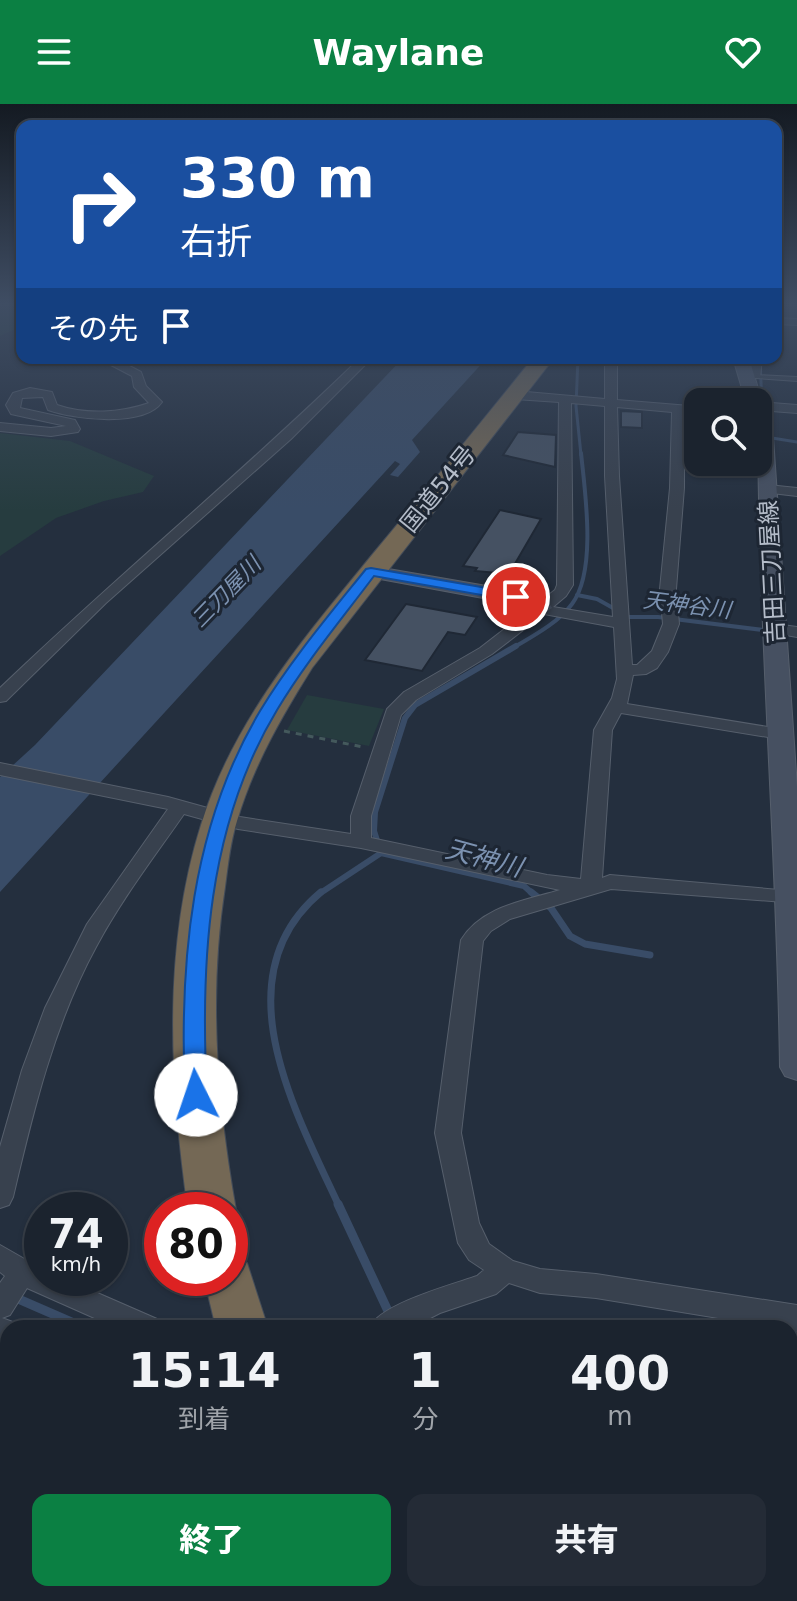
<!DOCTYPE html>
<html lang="ja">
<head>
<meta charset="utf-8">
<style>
  body { margin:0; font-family:"DejaVu Sans","Noto Sans JP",sans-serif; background:#242b36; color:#f1f3f6; height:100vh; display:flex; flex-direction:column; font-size:30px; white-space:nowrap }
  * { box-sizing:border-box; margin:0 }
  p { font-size:26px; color:#a0a4aa }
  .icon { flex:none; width:44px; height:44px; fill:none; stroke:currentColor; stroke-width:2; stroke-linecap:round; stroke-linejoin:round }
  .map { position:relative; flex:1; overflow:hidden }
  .sheet { position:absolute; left:0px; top:1216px; width:798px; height:282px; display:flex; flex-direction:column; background:#1b232e; border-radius:24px 24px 0 0; box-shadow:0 2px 6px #0004,0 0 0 2px #39404a }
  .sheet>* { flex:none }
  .guide { position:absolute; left:16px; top:16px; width:766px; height:244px; border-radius:16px; box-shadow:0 2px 6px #0004,0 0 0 2px #39404a; background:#1a4fa0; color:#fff; overflow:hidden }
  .fabs { position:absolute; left:684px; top:284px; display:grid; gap:16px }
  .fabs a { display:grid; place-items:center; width:88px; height:88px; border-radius:16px; background:#1b232e; box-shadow:0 2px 6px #0004,0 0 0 2px #39404a; font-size:40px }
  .speed { position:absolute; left:24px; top:1088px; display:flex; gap:16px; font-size:40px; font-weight:700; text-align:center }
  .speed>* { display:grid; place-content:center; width:104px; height:104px; border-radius:50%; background:#1b232e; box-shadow:0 2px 6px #0004,0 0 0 2px #39404a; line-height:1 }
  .speed small { font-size:20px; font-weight:400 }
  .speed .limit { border:12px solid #d22; background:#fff; color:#111 }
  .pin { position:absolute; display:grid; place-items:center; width:68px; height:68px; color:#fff; margin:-34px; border:4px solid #fff; border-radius:50%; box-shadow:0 2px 8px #0007 }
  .me { position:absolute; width:88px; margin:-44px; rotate:356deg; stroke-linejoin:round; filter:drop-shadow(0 0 6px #0008) }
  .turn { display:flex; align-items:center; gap:28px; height:168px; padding:0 32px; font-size:36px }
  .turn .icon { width:104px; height:104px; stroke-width:2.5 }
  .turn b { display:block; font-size:56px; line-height:68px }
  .then { display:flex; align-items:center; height:76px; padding:0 32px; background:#0003; gap:16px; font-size:30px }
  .eta { display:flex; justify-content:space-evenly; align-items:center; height:136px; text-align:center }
  .eta b { font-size:48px; font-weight:800; line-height:56px }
  .cta { display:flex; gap:16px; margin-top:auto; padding:16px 32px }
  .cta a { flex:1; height:92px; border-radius:16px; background:#0b8043; color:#fff; font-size:32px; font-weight:800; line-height:92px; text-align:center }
  .cta a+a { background:#242b36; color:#f1f3f6 }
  header { display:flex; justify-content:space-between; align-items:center; height:104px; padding:0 32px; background:#0b8043; color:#fff; font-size:36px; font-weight:800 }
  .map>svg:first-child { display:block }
  .green { fill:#263c3f }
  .water { fill:#394c67 }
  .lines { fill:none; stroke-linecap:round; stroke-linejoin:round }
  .stream-far4 { stroke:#394c67; stroke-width:3 }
  .stream-far3 { stroke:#394c67; stroke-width:4 }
  .stream-far2 { stroke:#394c67; stroke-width:6 }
  .stream-far1 { stroke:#394c67; stroke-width:7 }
  .stream { stroke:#394c67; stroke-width:9 }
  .building { fill:#455162; stroke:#1f2835; stroke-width:2 }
  .lane-casing { stroke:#565f6c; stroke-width:2 }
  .street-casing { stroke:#565f6c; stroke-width:2 }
  .secondary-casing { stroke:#565f6c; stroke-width:2 }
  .highway-casing { stroke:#434c59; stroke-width:2 }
  .path { stroke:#44595c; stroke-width:3; stroke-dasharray:6 6; stroke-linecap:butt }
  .lane { fill:#38414e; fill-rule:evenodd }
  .street { fill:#38414e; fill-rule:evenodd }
  .secondary { fill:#465061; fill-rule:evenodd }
  .highway { fill:#746855; fill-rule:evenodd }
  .route { fill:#1a73e8; stroke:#114b97; stroke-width:2 }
  .labels { text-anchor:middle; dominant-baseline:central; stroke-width:6; stroke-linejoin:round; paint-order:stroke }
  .far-water-label { font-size:22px; font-style:italic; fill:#7c92b1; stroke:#1d2633 }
  .street-label { font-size:24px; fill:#b4bcc9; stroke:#1d2633 }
  .water-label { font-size:26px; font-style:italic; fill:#7c92b1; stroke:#1d2633 }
</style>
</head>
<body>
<header><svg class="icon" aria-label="menu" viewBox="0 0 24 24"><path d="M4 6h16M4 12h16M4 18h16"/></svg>Waylane<svg class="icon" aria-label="heart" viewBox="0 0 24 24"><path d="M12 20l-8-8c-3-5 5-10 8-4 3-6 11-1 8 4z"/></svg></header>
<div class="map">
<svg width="797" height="1497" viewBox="0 0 797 1497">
  <rect width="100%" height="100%" fill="#242f3e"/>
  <g class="green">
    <polygon points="0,198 22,198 22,222 0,232"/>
    <polygon points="0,329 70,337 154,372 143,388 104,397 56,414 0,452"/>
    <polygon points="307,591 384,605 369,642 287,626"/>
  </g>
  <polygon class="water" points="403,254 487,254 412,336 420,348 398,373 390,371 400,360 395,357 0,788 0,673 35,641"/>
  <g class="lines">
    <g class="stream-far4">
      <polyline points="578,254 576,302 581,351"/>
      <polyline points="760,254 762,302"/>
      <polyline points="769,328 772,334 797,338"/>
    </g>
    <g class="stream-far3">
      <polyline points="577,491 597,495 629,513 658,513 771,527"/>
      <path d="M 513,544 C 533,532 558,519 572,500 C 597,467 585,388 581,349"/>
    </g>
    <g class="stream-far2">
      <polyline points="381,749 374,727 375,708 405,614 415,601 516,542"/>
      <polyline points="381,749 524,782 533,790"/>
      <polyline points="319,790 381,749"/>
    </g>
    <g class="stream-far1">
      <path d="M 321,788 C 220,872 295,1007 339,1102"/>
      <polyline points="531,788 551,804 570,832 585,840 650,851"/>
    </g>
    <g class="stream">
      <polyline points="338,1100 388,1207"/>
      <polyline points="0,1187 85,1224"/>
      <polyline points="674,1490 693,1497"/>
    </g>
  </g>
  <g class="building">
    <polygon points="621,307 642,308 642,324 621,323"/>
    <polygon points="518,328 556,331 555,363 503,351"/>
    <polygon points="500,406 541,415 509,470 475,467 477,464 463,462"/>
    <polygon points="406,500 477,513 465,531 448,528 422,567 365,556"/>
  </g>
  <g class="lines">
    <defs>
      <polygon id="lane" points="754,271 797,273 797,277 756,274 754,273"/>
      <g id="street">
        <polygon points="776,214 797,215 797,221 776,220"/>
        <path d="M 114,254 L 126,254 L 122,258 L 141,268 L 146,282 L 162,298 C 144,324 74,315 48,306 L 43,293 L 22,294 L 20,304 L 75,316 L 80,325 L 78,328 L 51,332 L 0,327 L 0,319 L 51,324 L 66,322 L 11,310 L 6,301 L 13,289 L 30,284 L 52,288 L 57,301 C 86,311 120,309 149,299 L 134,283 L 132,272 L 111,261 Z"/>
        <path d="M 360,254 L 372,254 L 291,335 L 106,499 L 6,597 L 0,598 L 0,584 C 118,471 243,368 360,254 Z"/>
        <path d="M 605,254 L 617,254 L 617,296 L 690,302 L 698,309 L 698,317 L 684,312 L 684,384 L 676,485 L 679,520 L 668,548 L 657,564 L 646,570 L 633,571 L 627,600 L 780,625 L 789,630 L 780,635 L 621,609 L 612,626 L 602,774 L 610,771 L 791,787 L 797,789 L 797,799 L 611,785 L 510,815 L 491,827 L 483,837 L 461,1029 L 479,1119 L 489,1140 L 513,1157 L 540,1165 L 596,1170 L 797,1201 L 797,1227 L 596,1194 L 540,1189 L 509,1179 L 496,1190 L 440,1209 L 411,1224 L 369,1224 C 380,1200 451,1181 477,1172 L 484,1166 L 469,1156 L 458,1139 L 435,1029 L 461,836 C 482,802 524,797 560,786 L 361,744 L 238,725 L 184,710 C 154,753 121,796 96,843 C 54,920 33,1008 13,1093 L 9,1101 L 0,1104 L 0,1043 L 22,966 L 45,904 L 87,820 L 168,705 L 0,671 L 0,659 L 168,693 L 240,713 L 351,730 L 351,712 L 387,605 L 404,588 L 480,544 L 555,486 L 557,481 L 559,298 L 515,295 L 509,291 L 515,287 L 605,295 ZM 571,299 L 605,302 L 605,372 L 613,513 L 553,503 L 566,492 L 573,481 ZM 617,303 L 672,308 L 670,384 L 660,485 L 663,520 L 652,547 L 637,561 L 632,561 L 619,372 ZM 544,510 L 614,523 L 617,575 L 612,594 L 594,626 L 581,775 L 547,771 L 371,734 L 371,712 L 401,611 L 416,596 L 492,550 Z"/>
        <polygon points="750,254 762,254 760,274 746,274 740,271 750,268"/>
        <polygon points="758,298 797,301 797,309 758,306"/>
        <polygon points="768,381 797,384 797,392 763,388 761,385"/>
        <polygon points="775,520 797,523 797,533 769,528 767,525"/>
        <polygon points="0,1141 42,1165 42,1174 63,1174 157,1215 161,1224 117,1224 27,1184 10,1211 2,1214 18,1220 20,1224 8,1224 8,1242 0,1239 0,1179 5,1172 0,1168"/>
        <polygon points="0,1279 8,1282 8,1354 0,1351"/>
        <polygon points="0,1391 8,1394 8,1454 0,1451"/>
        <polygon points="8,1481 8,1490 66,1490 68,1497 6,1497 4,1490"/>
        <polygon points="607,1490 660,1490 663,1497 610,1497"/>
      </g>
      <g id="secondary">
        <polygon points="733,254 749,254 762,298 760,302 758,298 746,298"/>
        <path d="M 758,305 L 766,310 L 773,333 L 797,683 L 797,976 L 785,972 L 780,963 C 777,744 758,522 758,305 Z"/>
        <polygon points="371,462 516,487 549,499 552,504 541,511 510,499 364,472 361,468 364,464"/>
      </g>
      <g id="highway">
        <path d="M 533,254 L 554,254 L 312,564 C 282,612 253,662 237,717 C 230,739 228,761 225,783 C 208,892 217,998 236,1106 L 230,1118 L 230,1106 L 188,1106 C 170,980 162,845 201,721 C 233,617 304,534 372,451 C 426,386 480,320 533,254 Z"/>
        <polygon points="230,1153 247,1159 268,1224 216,1224 204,1174 230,1174"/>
        <polygon points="313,1490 373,1490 376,1497 316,1497"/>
      </g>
    </defs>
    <use href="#lane" class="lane-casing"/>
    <use href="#street" class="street-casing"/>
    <use href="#secondary" class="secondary-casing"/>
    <use href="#highway" class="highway-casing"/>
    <polyline class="path" points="284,627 363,643"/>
    <use href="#lane" class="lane"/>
    <use href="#street" class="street"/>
    <use href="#secondary" class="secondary"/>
    <use href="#highway" class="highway"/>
  </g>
  <linearGradient id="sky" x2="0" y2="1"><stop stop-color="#141a22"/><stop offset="0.49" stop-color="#3f4d63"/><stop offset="1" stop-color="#3f4d63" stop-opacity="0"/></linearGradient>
  <rect width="797" height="407" fill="url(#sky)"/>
  <path class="route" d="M 371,464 L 516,489 L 523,493 L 516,497 L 374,472 C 341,516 305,559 277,606 C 207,722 200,859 207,991 L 204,997 L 196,999 L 189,997 L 185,991 C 179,858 191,723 260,607 C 291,556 329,511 366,465 Z"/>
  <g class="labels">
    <g class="far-water-label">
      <text transform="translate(226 488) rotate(-46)">三刀屋川</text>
      <text transform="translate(687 501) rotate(7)">天神谷川</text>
    </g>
    <g class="street-label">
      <text transform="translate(438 385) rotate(-51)">国道54号</text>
      <text transform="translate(772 468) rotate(-93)">吉田三刀屋線</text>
    </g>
    <g class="water-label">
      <text transform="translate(484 754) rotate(15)">天神川</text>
    </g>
  </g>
</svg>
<div class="fabs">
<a><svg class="icon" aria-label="search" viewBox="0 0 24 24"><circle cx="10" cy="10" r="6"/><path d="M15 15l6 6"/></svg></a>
</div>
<div class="speed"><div>74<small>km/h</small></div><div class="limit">80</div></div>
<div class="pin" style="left:516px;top:493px;background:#d93025"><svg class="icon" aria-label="arrive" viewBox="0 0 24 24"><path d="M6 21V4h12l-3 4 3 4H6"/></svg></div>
<svg class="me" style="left:196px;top:991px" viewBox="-20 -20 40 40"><circle r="19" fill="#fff"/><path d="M0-13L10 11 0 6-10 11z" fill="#1a73e8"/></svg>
<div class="guide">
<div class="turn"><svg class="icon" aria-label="right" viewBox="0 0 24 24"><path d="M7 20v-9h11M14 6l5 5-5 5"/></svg><div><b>330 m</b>右折</div></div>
<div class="then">その先<svg class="icon" aria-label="arrive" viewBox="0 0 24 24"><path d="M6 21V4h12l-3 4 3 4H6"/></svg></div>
</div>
<section class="sheet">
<div class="eta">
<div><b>15:14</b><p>到着</p></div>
<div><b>1</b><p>分</p></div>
<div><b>400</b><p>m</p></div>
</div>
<div class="cta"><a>終了</a><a>共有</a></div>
</section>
</div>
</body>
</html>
